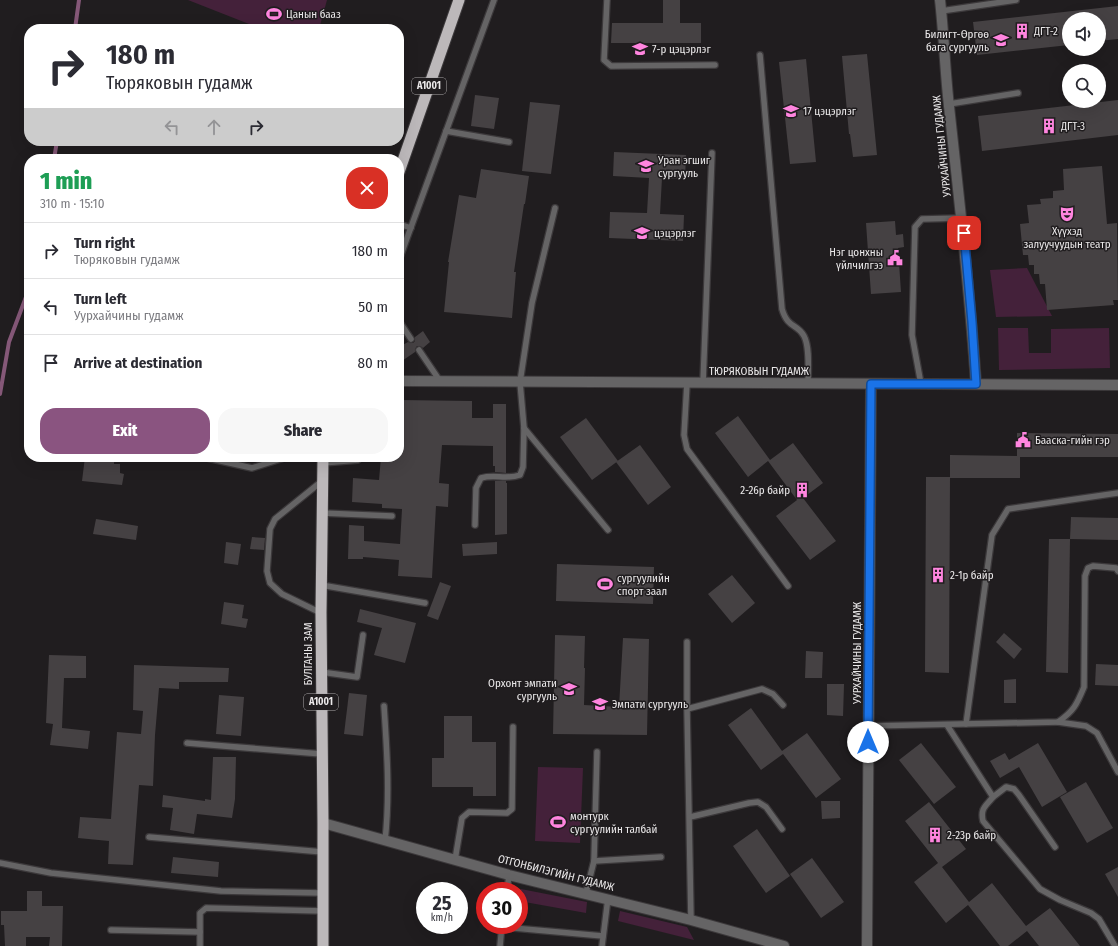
<!DOCTYPE html>
<html lang="en">
<head>
<meta charset="utf-8">
<style>
  body { margin:0; font-family:"Fira Sans Condensed",sans-serif; background:#f7f7f7; color:#2b2b33; height:100vh; display:flex; flex-direction:column; font-size:15px; white-space:nowrap }
  * { box-sizing:border-box; margin:0 }
  p { font-size:13px; color:#7c7c81 }
  .icon { flex:none; width:22px; height:22px; fill:none; stroke:currentColor; stroke-width:2; stroke-linecap:round; stroke-linejoin:round }
  .map { position:relative; flex:1; overflow:hidden }
  .drawer { position:absolute; left:24px; top:154px; width:380px; height:308px; display:flex; flex-direction:column; background:#fff; border-radius:16px; box-shadow:0 4px 16px #0002 }
  .drawer>* { flex:none }
  .top-card { position:absolute; left:24px; top:24px; width:380px; height:122px; border-radius:16px; box-shadow:0 4px 16px #0002; background:#fff; color:#2b2b33; overflow:hidden }
  .fabs { position:absolute; left:1062px; top:12px; display:grid; gap:8px }
  .fabs a { display:grid; place-items:center; width:44px; height:44px; border-radius:50%; background:#fff; box-shadow:0 4px 16px #0002; font-size:20px }
  .speed { position:absolute; left:416px; top:882px; display:flex; gap:8px; font-size:20px; font-weight:700; text-align:center }
  .speed>* { display:grid; place-content:center; width:52px; height:52px; border-radius:50%; background:#fff; box-shadow:0 4px 16px #0002; line-height:1 }
  .speed small { font-size:10px; font-weight:400 }
  .speed .limit { border:6px solid #d22; background:#fff; color:#111 }
  .pin { position:absolute; display:grid; place-items:center; width:34px; height:34px; color:#fff; margin:-17px; border-radius:8px; box-shadow:0 2px 6px #0006 }
  .me { position:absolute; width:44px; margin:-22px; rotate:0deg; stroke-linejoin:round; filter:drop-shadow(0 0 3px #0008) }
  .turn { display:flex; align-items:center; gap:14px; height:84px; padding:0 16px; font-size:18px }
  .turn .icon { width:52px; height:52px; stroke-width:2.5 }
  .turn b { display:block; font-size:28px; line-height:34px }
  .lanes { display:flex; align-items:center; height:38px; padding:0 16px; background:#0003; justify-content:center; gap:20px; direction:ltr }
  .lanes .off { opacity:.35 }
  .round { display:grid; place-items:center; flex:none; width:42px; height:42px; border-radius:16px; background:#f7f7f7 }
  .overview { display:flex; align-items:center; justify-content:space-between; height:68px; padding:0 16px }
  h1 { font-size:24px; font-weight:800; line-height:30px; color:#1e9e55 }
  .action { display:flex; gap:8px; margin-top:auto; padding:8px 16px }
  .action a { flex:1; height:46px; border-radius:16px; background:#8a5480; color:#fff; font-size:16px; font-weight:800; line-height:46px; text-align:center }
  .action a+a { background:#f7f7f7; color:#2b2b33 }
  ul { padding:0; list-style:none }
  li { display:flex; align-items:center; gap:12px; height:56px; padding:0 16px; border-top:1px solid #e1e1e2 }
  li div { flex:1 }
  li b { display:block; font-size:15px }
  li em { font-style:normal }
  .map>svg:first-child { display:block }
  .green { fill:#44213a }
  .lines { fill:none; stroke-linecap:round; stroke-linejoin:round }
  .stream { stroke:#855878; stroke-width:4 }
  .building { fill:#454143 }
  .service-casing { stroke:#3c393b; stroke-width:8 }
  .minor-casing { stroke:#3c393b; stroke-width:12 }
  .trunk-casing { stroke:#3c393b; stroke-width:13 }
  .service { stroke:#656465; stroke-width:5.5 }
  .minor { stroke:#656465; stroke-width:10 }
  .trunk { stroke:#bcb8ba; stroke-width:11 }
  .route-casing { stroke:#114b97; stroke-width:10 }
  .route { stroke:#1a73e8; stroke-width:7 }
  .labels { text-anchor:middle; dominant-baseline:central; stroke-width:3; stroke-linejoin:round; paint-order:stroke }
  .shield { fill:#201d1f; stroke:#adabac; stroke-width:1 }
  .shield-label { font-size:10px; font-weight:bold; fill:#eae8e9 }
  .poi-label { font-size:11px; fill:#eae8e9; stroke:#201d1f; text-anchor:start }
  .street-label { font-size:11px; fill:#eae8e9; stroke:#201d1f }
</style>
</head>
<body>
<div class="map">
<svg width="1118" height="946" viewBox="0 0 1118 946">
  <rect width="100%" height="100%" fill="#201d1f"/>
  <g class="green">
    <polygon points="188,0 327,0 319,29 262,29"/>
    <polygon points="1027,268 1052,316 996,317 990,270"/>
    <polygon points="1028,328 1029,353 1051,353 1051,329 1109,328 1110,368 999,370 998,328"/>
    <polygon points="538,767 583,768 580,843 535,841"/>
    <polygon points="521,889 587,902 586,913 519,901"/>
    <polygon points="620,911 687,927 694,940 618,921"/>
  </g>
  <g class="lines">
    <g class="stream">
      <polyline points="75,29 79,0"/>
      <polyline points="54,159 57,141"/>
      <polyline points="0,394 9,342 29,289"/>
    </g>
  </g>
  <g class="building">
    <polygon points="663,0 680,0 680,23 701,23 701,43 611,43 612,23 663,23"/>
    <polygon points="1118,6 1118,39 1099,41 1099,19 1069,19 1069,45 977,55 973,22"/>
    <polygon points="867,54 877,155 853,157 850,134 849,134 842,56"/>
    <polygon points="806,59 816,162 790,164 779,62"/>
    <polygon points="475,95 499,98 494,129 471,126"/>
    <polygon points="1118,100 1118,135 982,151 978,116"/>
    <polygon points="530,102 560,105 551,174 522,171"/>
    <polygon points="614,152 686,155 685,179 662,178 660,214 684,215 683,241 609,238 610,212 647,213 649,178 613,176"/>
    <polygon points="1102,166 1107,224 1117,223 1118,300 1113,300 1114,305 1047,310 1045,284 1040,284 1039,274 1034,274 1034,265 1029,265 1028,255 1023,255 1020,224 1029,223 1027,205 1041,204 1040,199 1053,198 1053,191 1064,190 1063,169"/>
    <polygon points="481,169 529,176 525,204 524,204 514,272 516,272 512,318 444,312 449,262 448,262 459,195 476,198"/>
    <polygon points="895,221 896,235 903,234 904,247 898,248 901,292 871,294 866,223"/>
    <polygon points="423,331 430,342 423,348 420,346 417,346 415,349 415,352 399,363 399,347 408,342 413,343 415,341 415,337"/>
    <polygon points="399,400 472,401 472,418 493,418 493,404 506,404 506,473 495,472 495,466 493,466 493,446 442,445 439,483 449,484 448,507 436,506 432,578 398,576 399,560 363,557 363,559 348,559 349,525 364,526 364,541 400,544 402,509 382,508 382,504 352,502 353,478 379,480 381,457 399,457"/>
    <polygon points="738,416 770,460 793,443 823,483 803,498 836,541 810,560 776,516 797,500 768,461 748,477 715,433"/>
    <polygon points="586,418 618,461 592,480 560,437"/>
    <polygon points="1017,433 1118,434 1118,457 1020,457 1020,478 950,478 949,673 925,672 926,477 950,477 950,455 1017,456"/>
    <polygon points="640,445 671,487 648,505 616,462"/>
    <polygon points="85,457 114,458 114,464 120,464 120,473 124,474 122,485 82,481"/>
    <polygon points="495,481 506,481 506,483 507,483 507,534 495,535"/>
    <polygon points="1071,517 1118,518 1118,540 1070,539"/>
    <polygon points="96,519 138,526 136,540 93,534"/>
    <polygon points="252,537 265,538 264,550 250,549"/>
    <polygon points="1049,539 1070,539 1068,673 1046,672"/>
    <polygon points="226,542 241,544 238,565 224,563"/>
    <polygon points="497,542 497,554 463,556 462,544"/>
    <polygon points="557,564 654,567 653,604 556,601"/>
    <polygon points="732,575 755,603 732,623 708,594"/>
    <polygon points="440,582 451,586 438,620 427,616"/>
    <polygon points="224,602 244,605 242,618 248,619 246,628 221,624"/>
    <polygon points="360,609 416,623 405,663 374,655 382,628 357,622"/>
    <polygon points="1004,633 1022,649 1014,659 996,642"/>
    <polygon points="555,635 585,636 584,668 585,668 584,705 619,707 623,638 649,639 647,735 553,734"/>
    <polygon points="806,651 823,652 822,678 805,678"/>
    <polygon points="49,655 86,656 86,678 64,678 62,728 90,731 88,749 50,745 53,724 46,723"/>
    <polygon points="1096,664 1118,665 1118,686 1095,685"/>
    <polygon points="134,665 229,668 228,682 179,682 179,689 159,688 155,735 153,786 139,785 133,865 108,864 109,841 78,838 80,817 111,819 117,732 141,734 143,711 133,710"/>
    <polygon points="1016,679 1016,703 1004,703 1004,680"/>
    <polygon points="827,684 844,684 843,716 827,715"/>
    <polygon points="349,693 367,695 363,736 344,734"/>
    <polygon points="219,695 244,697 241,736 216,734"/>
    <polygon points="751,708 782,751 807,733 841,779 816,798 783,754 761,770 728,725"/>
    <polygon points="444,716 472,716 472,742 496,742 496,796 473,796 473,787 432,787 432,758 444,758"/>
    <polygon points="921,743 956,787 934,804 899,760"/>
    <polygon points="1038,743 1067,792 1042,807 1019,767 1000,778 990,761 1005,753 1009,760"/>
    <polygon points="213,757 236,757 235,799 232,818 197,814 194,834 170,830 173,808 162,807 163,795 205,801 205,799 211,800"/>
    <polygon points="1086,782 1113,828 1087,843 1060,797"/>
    <polygon points="821,801 840,801 840,818 822,819"/>
    <polygon points="929,802 966,849 942,867 969,902 992,883 1026,926 1050,908 1080,946 1039,946 1027,931 1008,946 1000,946 968,905 946,923 914,882 938,863 905,821"/>
    <polygon points="757,829 790,876 766,893 733,846"/>
    <polygon points="173,857 219,862 218,877 171,873"/>
    <polygon points="812,858 844,902 821,918 790,874"/>
    <polygon points="1118,867 1118,897 1105,874"/>
    <polygon points="27,891 42,891 42,906 63,906 62,946 49,946 50,937 26,937 26,946 5,946 4,925 1,925 1,911 27,911"/>
  </g>
  <g class="lines">
    <defs>
      <g id="service">
        <polyline points="607,0 604,60 611,66 715,65"/>
        <polyline points="941,11 1016,0"/>
        <path d="M 760,55 L 782,309 C 788,329 797,323 804,336 C 810,347 808,370 808,383"/>
        <polyline points="949,104 1018,93"/>
        <polyline points="446,131 509,142"/>
        <polyline points="399,224 411,228"/>
        <polyline points="399,260 494,0"/>
        <polyline points="399,321 411,339"/>
        <polyline points="419,350 440,381"/>
        <polyline points="687,383 684,435 687,449 788,586"/>
        <polyline points="703,383 712,153"/>
        <polyline points="921,384 912,335 915,227 922,219 962,218"/>
        <polyline points="524,428 608,530"/>
        <polyline points="203,457 252,468 287,457"/>
        <polyline points="323,463 358,460 361,457"/>
        <polyline points="322,513 392,516"/>
        <path d="M 475,525 L 476,488 L 481,478 C 495,474 506,480 520,475 L 523,467 L 524,428 L 520,382 L 532,303 L 555,208"/>
        <polyline points="321,585 425,603"/>
        <polyline points="321,613 282,594 270,583 267,571 270,529 275,519 322,481"/>
        <polyline points="687,642 687,709 691,920"/>
        <polyline points="321,672 357,677 363,635"/>
        <path d="M 384,706 C 387,751 390,796 385,841"/>
        <polyline points="687,709 762,689 773,694 783,705"/>
        <polyline points="1058,722 1086,726 1097,733 1118,772"/>
        <polyline points="966,724 992,535 1008,509 1118,493"/>
        <polyline points="947,725 993,797 1006,787 1014,789 1019,795 1055,847"/>
        <path d="M 868,726 L 1058,722 C 1074,711 1077,704 1084,687 L 1085,576 L 1088,568 L 1093,566 L 1116,568 L 1118,571"/>
        <polyline points="187,743 322,754"/>
        <path d="M 993,797 C 986,806 980,808 983,821 L 1040,889 L 1060,900 L 1091,913 L 1099,919 L 1115,946"/>
        <polyline points="690,817 749,803 758,802 766,807 782,829"/>
        <polyline points="149,837 323,852"/>
        <polyline points="455,860 462,818 469,812 507,813 512,809 513,727"/>
        <polyline points="594,861 661,857"/>
        <polyline points="0,863 51,873 221,891 323,893"/>
        <polyline points="507,891 509,875"/>
        <polyline points="586,893 594,861 597,752"/>
        <polyline points="502,927 603,936"/>
        <polyline points="111,930 200,932"/>
        <polyline points="200,946 200,913 206,908 323,911"/>
        <polyline points="500,946 502,925"/>
        <polyline points="602,946 608,898"/>
      </g>
      <g id="minor">
        <path d="M 940,0 C 944,35 945,71 949,106 C 959,199 970,291 976,384"/>
        <polyline points="399,381 1118,385"/>
        <polyline points="323,823 509,875 691,920 784,946"/>
        <polyline points="867,946 871,384"/>
      </g>
      <g id="trunk">
        <polyline points="399,172 459,0"/>
        <polyline points="323,946 323,823 321,613 323,457"/>
      </g>
    </defs>
    <use href="#service" class="service-casing"/>
    <use href="#minor" class="minor-casing"/>
    <use href="#trunk" class="trunk-casing"/>
    <use href="#service" class="service"/>
    <use href="#minor" class="minor"/>
    <use href="#trunk" class="trunk"/>
  </g>
  <g class="lines">
    <defs>
      <polyline id="route" points="868,742 871,384 976,384 972,322 964,233"/>
    </defs>
    <use href="#route" class="route-casing"/>
    <use href="#route" class="route"/>
  </g>
  <defs>
    <symbol id="stadium-bare" viewBox="-9 -9 18 18"><path d="M0-5a6.5 5 0 1 0 0 10a6.5 5 0 1 0 0-10ZM-3.5-1.8h7v3.6h-7Z" fill="#ff85df" stroke="#201d1f" stroke-width="2.5" paint-order="stroke"/></symbol>
    <symbol id="building-bare" viewBox="-9 -9 18 18"><path d="M-4-6H4V6H1V3H-1V6H-4ZM-2.5-4.3h1.7v1.8h-1.7ZM.8-4.3h1.7v1.8H.8ZM-2.5-1h1.7V.8h-1.7ZM.8-1h1.7V.8H.8Z" fill="#ff85df" stroke="#201d1f" stroke-width="2.5" paint-order="stroke"/></symbol>
    <symbol id="school-bare" viewBox="-9 -9 18 18"><path d="M0-5L7-2L0 1L-7-2ZM-4 1L0 2.5L4 1V4Q0 6-4 4Z" fill="#ff85df" stroke="#201d1f" stroke-width="2.5" paint-order="stroke"/></symbol>
    <symbol id="theatre-bare" viewBox="-9 -9 18 18"><path d="M-5-5.5Q0-4 5-5.5V0Q5 5 0 6Q-5 5-5 0ZM-3.3-2.5H-1v1.5H-3.3ZM1-2.5H3.3v1.5H1ZM-2.8 1Q0 5.5 2.8 1Z" fill="#ff85df" stroke="#201d1f" stroke-width="2.5" paint-order="stroke"/></symbol>
    <symbol id="civic-bare" viewBox="-9 -9 18 18"><path d="M-.6-6.5H3V-4.5H.6V-3L4-1V1h2V6H-6V1h2V-1L-.6-3ZM-1.2 2.5V6h2.4V2.5Z" fill="#ff85df" stroke="#201d1f" stroke-width="2.5" paint-order="stroke"/></symbol>
  </defs>
  <g fill-rule="evenodd">
    <use href="#stadium-bare" x="263" y="3" width="22" height="22"/>
    <use href="#building-bare" x="1011" y="20" width="22" height="22"/>
    <use href="#school-bare" x="990" y="29" width="22" height="22"/>
    <use href="#school-bare" x="629" y="38" width="22" height="22"/>
    <use href="#school-bare" x="780" y="100" width="22" height="22"/>
    <use href="#building-bare" x="1038" y="115" width="22" height="22"/>
    <use href="#school-bare" x="635" y="155" width="22" height="22"/>
    <use href="#theatre-bare" x="1056" y="203" width="22" height="22"/>
    <use href="#school-bare" x="631" y="222" width="22" height="22"/>
    <use href="#civic-bare" x="884" y="247" width="22" height="22"/>
    <use href="#civic-bare" x="1012" y="429" width="22" height="22"/>
    <use href="#building-bare" x="791" y="479" width="22" height="22"/>
    <use href="#building-bare" x="927" y="564" width="22" height="22"/>
    <use href="#stadium-bare" x="594" y="573" width="22" height="22"/>
    <use href="#school-bare" x="558" y="678" width="22" height="22"/>
    <use href="#school-bare" x="589" y="693" width="22" height="22"/>
    <use href="#stadium-bare" x="547" y="811" width="22" height="22"/>
    <use href="#building-bare" x="924" y="824" width="22" height="22"/>
  </g>
  <g class="labels">
    <g class="shield">
      <rect x="412" y="78" width="34" height="16" rx="3"/>
      <rect x="304" y="694" width="34" height="16" rx="3"/>
    </g>
    <g class="shield-label">
      <text x="429" y="86">A1001</text>
      <text x="321" y="702">A1001</text>
    </g>
    <g class="poi-label">
      <text x="286" y="14">Цанын бааз</text>
      <text x="1034" y="31">ДГТ-2</text>
      <text x="989" y="34" text-anchor="end">Билигт-Өргөө<tspan x="989" dy="13">бага сургууль</tspan></text>
      <text x="652" y="49">7-р цэцэрлэг</text>
      <text x="803" y="111">17 цэцэрлэг</text>
      <text x="1061" y="126">ДГТ-3</text>
      <text x="658" y="160">Уран эгшиг<tspan x="658" dy="13">сургууль</tspan></text>
      <text x="1067" y="231" text-anchor="middle">Хүүхэд<tspan x="1067" dy="13">залуучуудын театр</tspan></text>
      <text x="654" y="233">цэцэрлэг</text>
      <text x="883" y="252" text-anchor="end">Нэг цонхны<tspan x="883" dy="13">үйлчилгээ</tspan></text>
      <text x="1035" y="440">Бааска-гийн гэр</text>
      <text x="790" y="490" text-anchor="end">2-26р байр</text>
      <text x="950" y="575">2-1р байр</text>
      <text x="617" y="578">сургуулийн<tspan x="617" dy="13">спорт заал</tspan></text>
      <text x="557" y="683" text-anchor="end">Орхонт эмпати<tspan x="557" dy="13">сургууль</tspan></text>
      <text x="612" y="704">Эмпати сургууль</text>
      <text x="570" y="816">монтурк<tspan x="570" dy="13">сургуулийн талбай</tspan></text>
      <text x="947" y="835">2-23р байр</text>
    </g>
    <g class="street-label">
      <text transform="translate(942 146) rotate(-96)">УУРХАЙЧИНЫ ГУДАМЖ</text>
      <text x="759" y="371">ТЮРЯКОВЫН ГУДАМЖ</text>
      <text transform="translate(857 653) rotate(-90)">УУРХАЙЧИНЫ ГУДАМЖ</text>
      <text transform="translate(308 654) rotate(-90)">БУЛГАНЫ ЗАМ</text>
      <text transform="translate(556 873) rotate(14)">ОТГОНБИЛЭГИЙН ГУДАМЖ</text>
    </g>
  </g>
</svg>
<div class="fabs">
<a><svg class="icon" aria-label="sound" viewBox="0 0 24 24"><path d="M4 9h4l5-4v14l-5-4H4zM17 9q2 3 0 6"/></svg></a>
<a><svg class="icon" aria-label="search" viewBox="0 0 24 24"><circle cx="10" cy="10" r="6"/><path d="M15 15l6 6"/></svg></a>
</div>
<div class="speed"><div>25<small>km/h</small></div><div class="limit">30</div></div>
<div class="pin" style="left:964px;top:233px;background:#d93025"><svg class="icon" aria-label="arrive" viewBox="0 0 24 24"><path d="M6 21V4h12l-3 4 3 4H6"/></svg></div>
<svg class="me" style="left:868px;top:742px" viewBox="-20 -20 40 40"><circle r="19" fill="#fff"/><path d="M0-13L10 11 0 6-10 11z" fill="#1a73e8"/></svg>
<div class="top-card">
<div class="turn"><svg class="icon" aria-label="right" viewBox="0 0 24 24"><path d="M7 20v-9h11M14 6l5 5-5 5"/></svg><div><b>180 m</b>Тюряковын гудамж</div></div>
<div class="lanes"><svg class="icon off" aria-label="left" viewBox="0 0 24 24"><path d="M17 20v-9H6M10 6l-5 5 5 5"/></svg><svg class="icon off" aria-label="ahead" viewBox="0 0 24 24"><path d="M12 20V5M6 11l6-6 6 6"/></svg><svg class="icon" aria-label="right" viewBox="0 0 24 24"><path d="M7 20v-9h11M14 6l5 5-5 5"/></svg></div>
</div>
<section class="drawer">
<div class="overview"><div><h1>1 min</h1><p>310 m · 15:10</p></div><a class="round" style="background:#d93025;color:#fff"><svg class="icon" aria-label="close" viewBox="0 0 24 24"><path d="M6 6l12 12M18 6L6 18"/></svg></a></div>
<ul>
<li><svg class="icon" aria-label="right" viewBox="0 0 24 24"><path d="M7 20v-9h11M14 6l5 5-5 5"/></svg><div><b>Turn right</b><p>Тюряковын гудамж</p></div><em>180 m</em></li>
<li><svg class="icon" aria-label="left" viewBox="0 0 24 24"><path d="M17 20v-9H6M10 6l-5 5 5 5"/></svg><div><b>Turn left</b><p>Уурхайчины гудамж</p></div><em>50 m</em></li>
<li><svg class="icon" aria-label="arrive" viewBox="0 0 24 24"><path d="M6 21V4h12l-3 4 3 4H6"/></svg><div><b>Arrive at destination</b></div><em>80 m</em></li>
</ul>
<div class="action"><a>Exit</a><a>Share</a></div>
</section>
</div>
</body>
</html>
